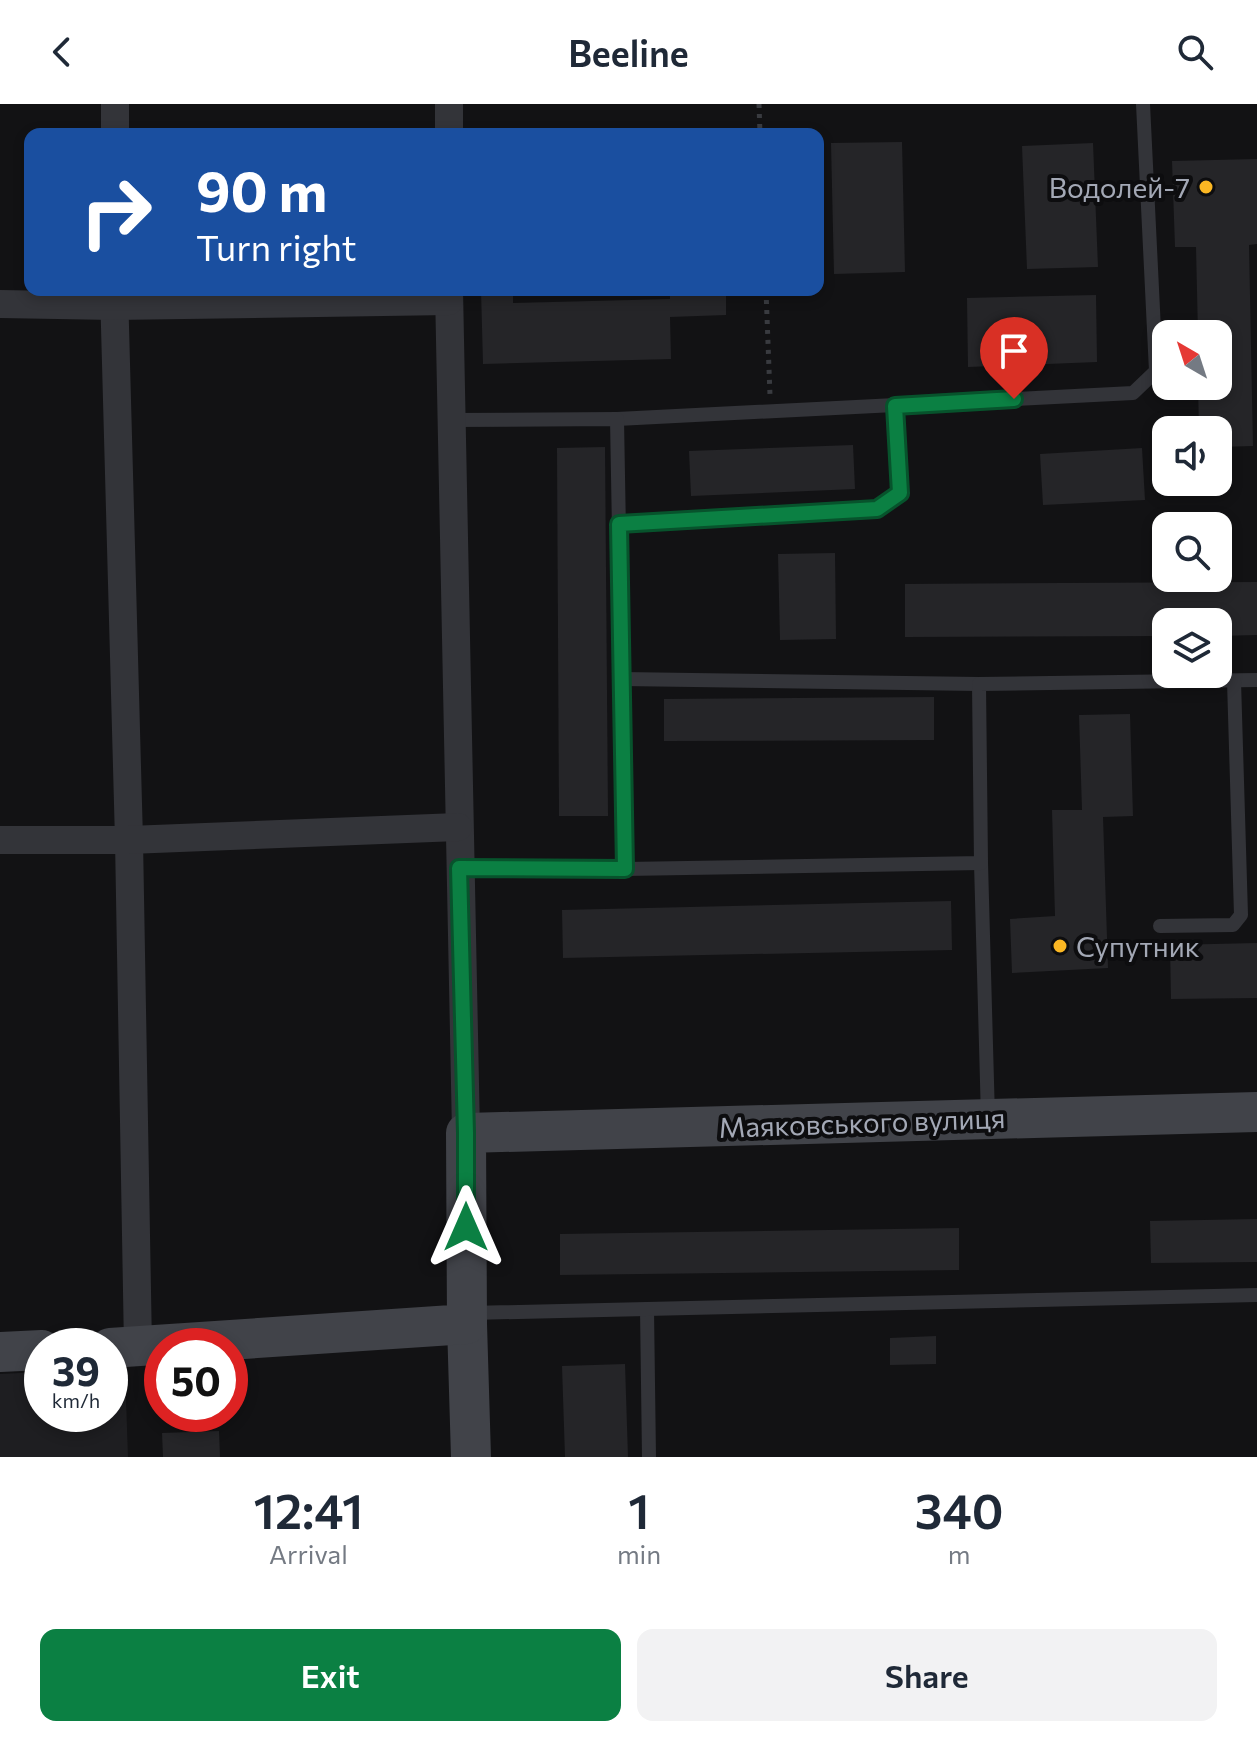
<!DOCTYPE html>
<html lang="en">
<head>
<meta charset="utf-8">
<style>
  body { margin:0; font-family:Commissioner,sans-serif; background:#f2f2f3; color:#1f2937; height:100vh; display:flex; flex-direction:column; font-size:30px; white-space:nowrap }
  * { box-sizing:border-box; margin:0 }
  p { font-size:26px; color:#747a83 }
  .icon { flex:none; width:44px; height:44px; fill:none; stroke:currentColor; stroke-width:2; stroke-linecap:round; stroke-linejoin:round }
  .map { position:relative; height:1353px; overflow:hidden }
  .details { display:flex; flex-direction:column; background:#fff; flex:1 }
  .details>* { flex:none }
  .top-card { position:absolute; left:24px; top:24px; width:800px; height:168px; border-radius:16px; box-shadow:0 4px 12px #0003; background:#1a4fa0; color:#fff; overflow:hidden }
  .needle { width:52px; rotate:321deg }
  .fabs { position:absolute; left:1152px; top:216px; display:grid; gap:16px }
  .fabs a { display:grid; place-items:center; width:80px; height:80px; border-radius:16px; background:#fff; box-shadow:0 4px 12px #0003; font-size:40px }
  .speed { position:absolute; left:24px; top:1224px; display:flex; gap:16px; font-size:40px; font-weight:700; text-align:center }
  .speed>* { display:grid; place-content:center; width:104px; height:104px; border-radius:50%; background:#fff; box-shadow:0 4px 12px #0003; line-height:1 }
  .speed small { font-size:20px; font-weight:400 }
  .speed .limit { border:12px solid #d22; background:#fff; color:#111 }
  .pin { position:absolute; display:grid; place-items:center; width:68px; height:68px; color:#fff; margin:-82px -34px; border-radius:50% 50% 50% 0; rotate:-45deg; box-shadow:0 0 8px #0007 }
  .pin .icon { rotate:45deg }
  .me { position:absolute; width:88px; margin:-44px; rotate:0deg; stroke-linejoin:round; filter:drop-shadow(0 0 6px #0008) }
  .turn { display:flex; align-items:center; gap:28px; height:168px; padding:0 40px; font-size:36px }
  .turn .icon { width:104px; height:104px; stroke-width:2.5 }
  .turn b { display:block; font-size:56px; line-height:68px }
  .eta { display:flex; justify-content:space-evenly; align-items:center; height:136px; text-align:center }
  .eta b { font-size:48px; font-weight:600; line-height:56px }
  .primary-button { display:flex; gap:16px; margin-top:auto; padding:16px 40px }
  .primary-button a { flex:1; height:92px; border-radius:16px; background:#0b8043; color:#fff; font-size:32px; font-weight:600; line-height:92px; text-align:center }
  .primary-button a+a { background:#f2f2f3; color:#1f2937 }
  header { display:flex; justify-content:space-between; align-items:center; height:104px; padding:0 40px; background:#fff; font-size:36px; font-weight:600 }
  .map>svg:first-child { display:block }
  .built { fill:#1e1e21 }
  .building { fill:#252528 }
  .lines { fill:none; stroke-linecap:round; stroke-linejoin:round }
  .path { stroke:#393b40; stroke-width:5; stroke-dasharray:4 6; stroke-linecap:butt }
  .lane { stroke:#333439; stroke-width:14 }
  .street { stroke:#333439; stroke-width:28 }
  .secondary { stroke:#414349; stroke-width:40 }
  .route-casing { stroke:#07532c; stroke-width:20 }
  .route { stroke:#0b8043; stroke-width:14 }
  .poi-dot { fill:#fbb723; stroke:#0d0d0f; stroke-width:3 }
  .labels { text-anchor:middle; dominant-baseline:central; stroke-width:8; stroke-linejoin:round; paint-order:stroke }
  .poi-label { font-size:28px; fill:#a3a8b5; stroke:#0d0d0f; text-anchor:end }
  .street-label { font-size:28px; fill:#a3a8b5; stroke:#0d0d0f }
</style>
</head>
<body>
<header><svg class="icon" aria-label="back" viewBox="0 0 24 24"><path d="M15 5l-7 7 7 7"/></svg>Beeline<svg class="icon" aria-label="search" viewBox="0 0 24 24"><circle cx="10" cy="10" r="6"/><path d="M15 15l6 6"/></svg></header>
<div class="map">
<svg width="1257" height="1353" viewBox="0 0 1257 1353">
  <rect width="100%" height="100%" fill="#121214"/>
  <polygon class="built" points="125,1266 128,1353 0,1353 0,1270 42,1268 42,1310 110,1310 110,1267"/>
  <g class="building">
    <polygon points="902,38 905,168 834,170 831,39"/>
    <polygon points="1093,39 1098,163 1027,165 1022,42"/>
    <polygon points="1257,55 1257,140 1249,141 1253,342 1218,343 1218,326 1199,326 1198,282 1218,282 1218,230 1198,230 1196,143 1175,143 1172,57"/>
    <polygon points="481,186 513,186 513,199 670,195 670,186 726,186 726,211 670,213 671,255 483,260"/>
    <polygon points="1096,191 1097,258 968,263 967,194"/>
    <polygon points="853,341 855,385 691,392 689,347"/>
    <polygon points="605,343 608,712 559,712 557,344"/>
    <polygon points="1142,344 1145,396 1043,401 1040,350"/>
    <polygon points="835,449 836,535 780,536 778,450"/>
    <polygon points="1257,478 1257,531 1218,532 1218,518 1166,518 1166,532 905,533 905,480"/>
    <polygon points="934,593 934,636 664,637 664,595"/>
    <polygon points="1130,610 1133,712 1103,713 1108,864 1012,869 1010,815 1055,812 1052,706 1082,706 1079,611"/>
    <polygon points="951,797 952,846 563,854 562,806"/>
    <polygon points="1257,839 1257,894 1171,895 1170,841"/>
    <polygon points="1257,1115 1257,1158 1151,1159 1150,1117"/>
    <polygon points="959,1124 959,1166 560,1171 560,1130"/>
    <polygon points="936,1232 936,1260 890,1261 890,1234"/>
    <polygon points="625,1260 628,1353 565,1353 562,1262"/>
    <polygon points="219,1327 220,1353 163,1353 162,1329"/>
  </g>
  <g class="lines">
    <g class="path">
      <polyline points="759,0 760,30"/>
      <polyline points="766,186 770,291"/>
    </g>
    <g class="lane">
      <polyline points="617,315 1133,289 1156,267 1143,0"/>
      <polyline points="451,316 617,315 625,765 459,764"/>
      <polyline points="619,420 877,405 900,389 895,302"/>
      <polyline points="622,575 979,580"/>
      <polyline points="981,759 988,1014"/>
      <polyline points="625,765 981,759 979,580 1257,576"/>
      <polyline points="1160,822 1233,821 1241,811 1234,577"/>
      <polyline points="647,1205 649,1353"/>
      <polyline points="471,1209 1257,1191"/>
    </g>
    <g class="street">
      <polyline points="449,0 449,30"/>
      <polyline points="115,30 115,0"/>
      <polyline points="114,186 129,736 138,1243"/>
      <polyline points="449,186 466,1029"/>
      <polyline points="0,200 114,202 449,197"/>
      <polyline points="0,736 129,736 458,723"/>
    </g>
    <g class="secondary">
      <polyline points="467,1220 471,1353"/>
      <polyline points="110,1244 467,1220 466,1029 1257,1008"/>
      <polyline points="0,1248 42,1246"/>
    </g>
  </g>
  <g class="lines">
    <defs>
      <polyline id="route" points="466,1123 466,1029 459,764 625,765 619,420 877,405 900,389 895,302 1014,295"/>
    </defs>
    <use href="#route" class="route-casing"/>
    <use href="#route" class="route"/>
  </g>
  <g class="poi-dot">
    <circle cx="1206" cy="83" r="8"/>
    <circle cx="1060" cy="842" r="8"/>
  </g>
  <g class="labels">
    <g class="poi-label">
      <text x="1190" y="83">Водолей-7</text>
      <text x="1076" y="842" text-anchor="start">Супутник</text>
    </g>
    <g class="street-label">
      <text transform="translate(862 1018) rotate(-2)">Маяковського вулиця</text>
    </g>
  </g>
</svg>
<div class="fabs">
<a><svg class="needle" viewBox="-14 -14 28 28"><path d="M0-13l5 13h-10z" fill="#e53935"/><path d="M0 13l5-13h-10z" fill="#747a83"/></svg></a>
<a><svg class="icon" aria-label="sound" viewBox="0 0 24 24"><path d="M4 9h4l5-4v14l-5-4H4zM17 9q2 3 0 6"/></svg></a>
<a><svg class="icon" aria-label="search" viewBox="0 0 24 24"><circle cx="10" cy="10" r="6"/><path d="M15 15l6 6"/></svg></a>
<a><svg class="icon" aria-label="layers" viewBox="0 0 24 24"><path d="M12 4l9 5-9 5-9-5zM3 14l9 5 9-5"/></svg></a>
</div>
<div class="speed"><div>39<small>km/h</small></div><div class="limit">50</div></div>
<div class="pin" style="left:1014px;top:295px;background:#d93025"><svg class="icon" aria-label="arrive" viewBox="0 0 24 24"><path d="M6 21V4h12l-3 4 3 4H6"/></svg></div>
<svg class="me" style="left:466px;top:1123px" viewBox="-20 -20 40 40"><path d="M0-17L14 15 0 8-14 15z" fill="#0b8043" stroke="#fff" stroke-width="4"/></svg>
<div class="top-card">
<div class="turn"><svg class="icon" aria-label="right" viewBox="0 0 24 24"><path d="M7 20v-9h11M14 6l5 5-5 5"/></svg><div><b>90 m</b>Turn right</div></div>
</div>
</div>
<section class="details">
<div class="eta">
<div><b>12:41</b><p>Arrival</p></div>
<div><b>1</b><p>min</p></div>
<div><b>340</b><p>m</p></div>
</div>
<div class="primary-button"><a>Exit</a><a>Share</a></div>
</section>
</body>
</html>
